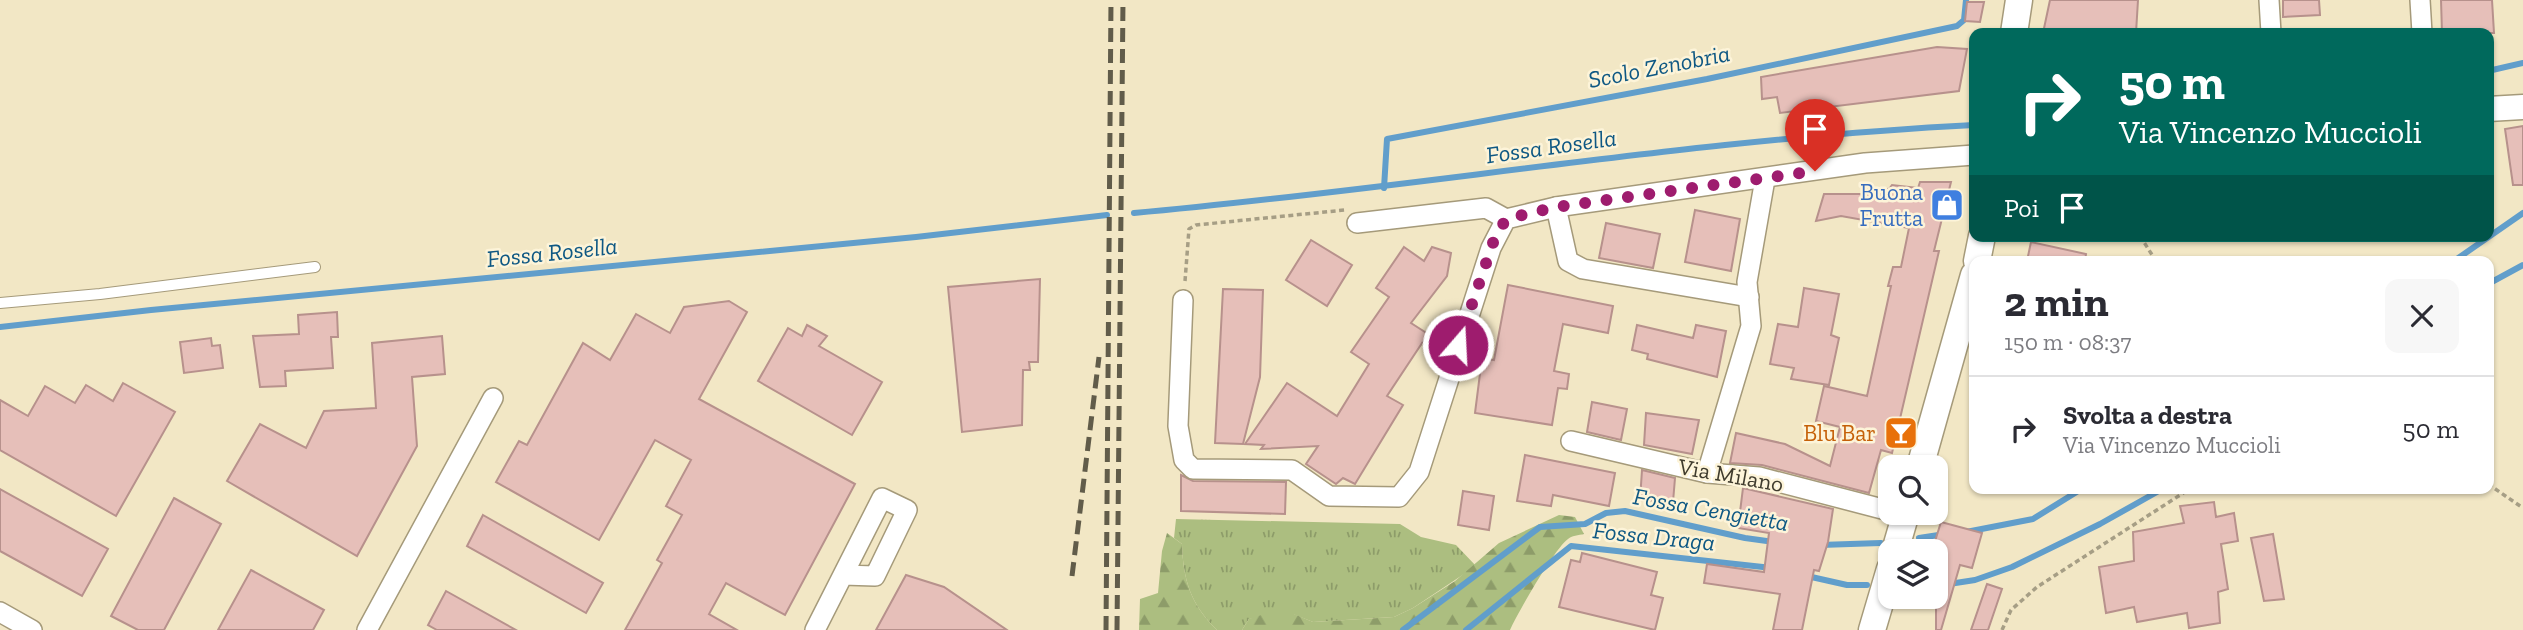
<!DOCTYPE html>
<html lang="it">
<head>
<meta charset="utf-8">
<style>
  body { margin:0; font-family:"Zilla Slab",serif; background:#f7f7f7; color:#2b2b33; height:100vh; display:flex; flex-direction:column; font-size:26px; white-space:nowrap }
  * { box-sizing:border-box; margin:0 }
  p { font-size:23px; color:#7c7c81 }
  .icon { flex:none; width:38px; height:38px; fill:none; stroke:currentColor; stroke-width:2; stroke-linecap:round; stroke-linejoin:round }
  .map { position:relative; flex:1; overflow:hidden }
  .drawer { position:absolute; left:1969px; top:256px; width:525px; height:238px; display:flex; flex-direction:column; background:#fff; border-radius:14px; box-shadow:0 2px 5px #0004 }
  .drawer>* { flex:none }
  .hud { position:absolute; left:1969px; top:28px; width:525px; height:214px; border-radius:14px; box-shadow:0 2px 5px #0004; background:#00695c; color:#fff; overflow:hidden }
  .fabs { position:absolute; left:1878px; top:455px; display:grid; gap:14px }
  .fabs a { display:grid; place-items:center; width:70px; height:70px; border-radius:14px; background:#fff; box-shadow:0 2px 5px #0004; font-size:35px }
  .pin { position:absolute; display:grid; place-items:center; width:60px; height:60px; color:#fff; margin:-72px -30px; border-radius:50% 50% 50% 0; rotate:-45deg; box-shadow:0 0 7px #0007 }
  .pin .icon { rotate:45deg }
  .me { position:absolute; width:77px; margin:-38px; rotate:19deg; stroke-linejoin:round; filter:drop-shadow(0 0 5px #0008) }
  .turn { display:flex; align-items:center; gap:24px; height:147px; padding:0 35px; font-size:32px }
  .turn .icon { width:91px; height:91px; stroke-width:2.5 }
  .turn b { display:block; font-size:49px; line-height:60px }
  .then { display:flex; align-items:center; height:66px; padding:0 35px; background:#0003; gap:14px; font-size:26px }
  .round { display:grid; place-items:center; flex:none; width:74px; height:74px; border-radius:14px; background:#f7f7f7 }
  .summary { display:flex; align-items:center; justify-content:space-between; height:119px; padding:0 35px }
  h1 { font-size:42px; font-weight:700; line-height:52px }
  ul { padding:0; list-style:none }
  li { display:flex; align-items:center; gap:21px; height:105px; padding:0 35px; border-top:2px solid #e1e1e2 }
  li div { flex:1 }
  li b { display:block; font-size:26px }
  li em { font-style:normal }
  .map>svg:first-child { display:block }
  .grass { fill:url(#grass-tufts) }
  .forest { fill:url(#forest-firs) }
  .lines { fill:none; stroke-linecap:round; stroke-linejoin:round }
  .stream { stroke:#619ecb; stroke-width:6 }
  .building { fill:#e6bfb9; stroke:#b7918c; stroke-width:2 }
  .service-casing { stroke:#a59a7a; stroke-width:12 }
  .minor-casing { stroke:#a59a7a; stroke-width:22 }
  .tertiary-casing { stroke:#a59a7a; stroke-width:27 }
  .secondary-casing { stroke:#a59a7a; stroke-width:29 }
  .path { stroke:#a69e85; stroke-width:3.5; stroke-dasharray:5 3.5; stroke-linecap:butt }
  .service { stroke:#fff; stroke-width:10 }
  .minor { stroke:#fff; stroke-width:19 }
  .tertiary { stroke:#fff; stroke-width:24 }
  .secondary { stroke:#fff; stroke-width:26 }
  .rail { stroke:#615c4a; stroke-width:5; stroke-dasharray:14 7; stroke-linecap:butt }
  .route { stroke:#9e1c6e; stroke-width:12; stroke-dasharray:0 21.6 }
  .labels { text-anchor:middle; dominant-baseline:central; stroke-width:5; stroke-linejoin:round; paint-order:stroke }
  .shop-label { font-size:23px; fill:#366cbe; stroke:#fdf4d9; text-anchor:end }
  .food-label { font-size:23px; fill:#c56008; stroke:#fdf4d9; text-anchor:end }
  .street-label { font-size:23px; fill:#3f3b2d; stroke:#fdf4d9 }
  .water-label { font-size:24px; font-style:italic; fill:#0f5883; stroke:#fdf4d9 }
</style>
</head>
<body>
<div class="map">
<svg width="2523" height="630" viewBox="0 0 2523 630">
  <defs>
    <pattern id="grass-tufts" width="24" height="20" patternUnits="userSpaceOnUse" patternTransform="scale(1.75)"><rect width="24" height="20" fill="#acbe80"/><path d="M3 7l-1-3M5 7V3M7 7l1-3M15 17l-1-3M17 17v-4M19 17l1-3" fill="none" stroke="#8d9c69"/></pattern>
    <pattern id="forest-firs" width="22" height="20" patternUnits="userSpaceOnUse" patternTransform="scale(1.75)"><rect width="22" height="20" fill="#acbe80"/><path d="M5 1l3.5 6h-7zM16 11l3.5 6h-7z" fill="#8d9c69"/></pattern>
  </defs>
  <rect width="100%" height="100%" fill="#f2e7c5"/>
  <path class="grass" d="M 1176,519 L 1400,524 L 1421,537 L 1456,545 L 1476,566 L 1413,608 L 1394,617 L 1313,622 L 1293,614 L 1249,619 L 1242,630 L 1217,630 C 1191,605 1183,580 1182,544 L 1174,538 Z"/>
  <g class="forest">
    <path d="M 1559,515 L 1575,517 L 1584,534 C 1579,535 1571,536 1568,539 C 1555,548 1517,614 1510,630 L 1242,630 L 1249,619 L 1270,612 L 1294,614 L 1313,622 L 1394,617 L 1413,608 L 1455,581 L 1499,543 Z"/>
    <path d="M 1167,533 L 1182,544 C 1183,580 1191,605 1217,630 L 1139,630 L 1140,599 L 1158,593 L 1162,551 Z"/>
  </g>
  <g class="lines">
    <g class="stream">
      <polyline points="2488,71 2523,63"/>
      <polyline points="1384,188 1387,139 1707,79 1957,26 1964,20 1966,0"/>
      <path d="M 1134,213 C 1415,188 1693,139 1974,125"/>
      <polyline points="2454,261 2523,213"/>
      <polyline points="2488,284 2523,265"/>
      <polyline points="0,327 151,310 916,237 1107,215"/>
      <polyline points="1966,532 2033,519 2083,488"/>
      <polyline points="1919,538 1945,534"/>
      <polyline points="1820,545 1881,543"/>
      <polyline points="1807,576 1847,585 1867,585"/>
      <polyline points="1936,586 1975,580 2012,567 2100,524 2164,488"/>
      <polyline points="1403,630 1540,527 1585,524 1606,513 1625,511 1745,538 1774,542"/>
      <polyline points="1466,630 1571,546 1772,568"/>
    </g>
  </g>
  <g class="building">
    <polygon points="2050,0 2138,0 2136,33 2076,30 2075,33 2043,33"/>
    <polygon points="2283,0 2319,0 2320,15 2283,17"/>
    <polygon points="2441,0 2492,0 2494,33 2442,33"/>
    <polygon points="1967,2 1984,2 1980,22 1965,21"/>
    <polygon points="1937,47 1967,49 1959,91 1780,113 1777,97 1762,99 1761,77"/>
    <polygon points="2523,126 2523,185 2513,185 2505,129"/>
    <polygon points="1920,182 1951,182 1934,251 1939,251 1892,453 1881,450 1869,493 1762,465 1730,463 1736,433 1785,444 1830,466 1840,427 1816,421 1824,386 1867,396 1891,286 1888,286 1893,267 1901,267 1909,228 1841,216 1816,221 1824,194 1867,194 1869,188 1889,189 1892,185 1918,188"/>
    <polygon points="1695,210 1740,219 1731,271 1685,262"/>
    <polygon points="1606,223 1660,234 1653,268 1599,258"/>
    <polygon points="1311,240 1352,265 1327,306 1286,280"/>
    <polygon points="2031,242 2086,254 2085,261 2027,261"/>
    <polygon points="1404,247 1424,261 1432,247 1451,253 1447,276 1411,323 1428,334 1387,396 1403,405 1355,484 1343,478 1336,484 1306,464 1318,446 1261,449 1264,445 1245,444 1287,383 1337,416 1369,364 1351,352 1389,297 1376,288"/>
    <polygon points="1040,279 1038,362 1029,362 1030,370 1023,370 1022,425 962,432 948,287"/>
    <polygon points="1508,285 1613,306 1608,333 1563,324 1554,371 1569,374 1567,389 1558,388 1552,425 1475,413 1482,358 1494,360"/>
    <polygon points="1804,288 1839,294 1831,335 1839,338 1829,385 1791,379 1794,368 1770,364 1778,324 1798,327"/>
    <polygon points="1223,289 1263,290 1260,377 1243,444 1215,443"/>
    <polygon points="729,301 747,312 699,399 855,484 785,615 726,583 709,614 737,630 625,630 662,563 657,560 682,515 666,506 691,460 655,440 599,540 496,482 519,441 527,445 583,343 610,360 636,314 670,333 684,307"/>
    <polygon points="337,312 338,337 331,337 333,368 285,371 286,386 260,387 253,336 299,334 298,315"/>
    <polygon points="807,325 827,336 819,346 882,382 852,435 758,381 788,328 802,336"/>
    <polygon points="1637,325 1693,338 1696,325 1726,331 1717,377 1647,359 1648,354 1632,350"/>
    <polygon points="442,336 445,374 412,377 417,446 357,556 227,481 260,424 306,448 324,411 376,408 372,343"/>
    <polygon points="211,338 212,346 220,345 223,368 184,373 180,342"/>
    <polygon points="123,383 175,412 116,516 0,450 0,400 28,416 45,386 75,403 86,385 113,401"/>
    <polygon points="1592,402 1627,409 1621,440 1587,432"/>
    <polygon points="1646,413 1699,420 1692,454 1644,445"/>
    <polygon points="1525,455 1615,473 1609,506 1553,495 1551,506 1517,501"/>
    <polygon points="1642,470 1675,478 1673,502 1640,500"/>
    <polygon points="1181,475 1193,481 1286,482 1285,514 1181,511"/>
    <polygon points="1743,488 1833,509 1828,542 1819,571 1814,570 1802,630 1773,630 1780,594 1704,583 1707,564 1764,572 1769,533 1738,528"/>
    <polygon points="0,489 108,549 82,596 0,551"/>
    <polygon points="1463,491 1494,496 1489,530 1458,525"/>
    <polygon points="174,498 221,524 164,630 138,630 111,616"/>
    <polygon points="2214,502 2216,517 2234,513 2238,541 2221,544 2228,589 2218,592 2220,623 2189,628 2187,613 2137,622 2134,607 2106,613 2099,567 2134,561 2133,532 2184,523 2180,506"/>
    <polygon points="483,515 603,583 586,613 467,546"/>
    <polygon points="1941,522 1982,533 1972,568 1960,565 1941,630 1936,630 1936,551 1932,551"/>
    <polygon points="2273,534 2284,599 2264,601 2251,538"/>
    <polygon points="1582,553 1657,572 1651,595 1663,598 1655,630 1559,607 1571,560 1580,562"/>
    <polygon points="251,570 324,610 313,630 218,630"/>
    <polygon points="906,575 944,587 1007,630 876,630"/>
    <polygon points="1987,584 2002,589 1988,630 1971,630"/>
    <polygon points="446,591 516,630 437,630 428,625"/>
  </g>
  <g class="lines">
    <defs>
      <polyline id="service" points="0,303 100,294 315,267"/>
      <g id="minor">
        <polyline points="2269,0 2271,33"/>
        <polyline points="2420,0 2422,33"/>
        <polyline points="1556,207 1568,261 1583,269 1749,297"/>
        <polyline points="1357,223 1486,208 1506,219"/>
        <polyline points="1183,300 1178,426 1184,460 1193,469 1292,470 1329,496 1399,497 1419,472 1491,248 1506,219 1556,207 1865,163 1974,155"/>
        <polyline points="1571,441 1707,473 1759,477 1890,511"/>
        <polyline points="1707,473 1751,326 1747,282 1765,179"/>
        <polyline points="0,612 32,630"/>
        <polyline points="367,630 493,398"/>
        <polyline points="815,630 882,498 907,510 875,576 843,575"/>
      </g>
      <polyline id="tertiary" points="2488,109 2523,107"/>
      <g id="secondary">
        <polyline points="2014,33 2019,0"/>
        <polyline points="1977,261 1982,236"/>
        <polyline points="1920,467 1974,275"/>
        <polyline points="1895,551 1906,513"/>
        <polyline points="1872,630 1890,569"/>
      </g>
    </defs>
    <use href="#service" class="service-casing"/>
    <use href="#minor" class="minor-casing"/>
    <use href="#tertiary" class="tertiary-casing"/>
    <use href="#secondary" class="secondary-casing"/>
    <g class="path">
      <polyline points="2140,236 2156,261"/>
      <polyline points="1185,281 1189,229 1196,225 1345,210"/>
      <polyline points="2488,484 2523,508"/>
      <polyline points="2002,630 2011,610 2037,587 2191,488"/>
    </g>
    <use href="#service" class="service"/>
    <use href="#minor" class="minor"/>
    <use href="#tertiary" class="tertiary"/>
    <use href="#secondary" class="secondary"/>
    <g class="rail">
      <polyline points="1072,576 1099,357"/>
      <polyline points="1106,630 1111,0"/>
      <polyline points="1117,630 1123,0"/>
    </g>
  </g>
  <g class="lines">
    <polyline class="route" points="1458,345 1494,240 1506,219 1556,207 1815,171"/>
  </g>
  <defs>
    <symbol id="shop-square" viewBox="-11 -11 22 22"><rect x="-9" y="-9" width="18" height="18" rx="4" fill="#3f7fe0" stroke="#fdf4d9"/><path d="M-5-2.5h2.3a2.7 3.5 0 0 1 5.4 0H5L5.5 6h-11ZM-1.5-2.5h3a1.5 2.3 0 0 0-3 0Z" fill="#fff"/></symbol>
    <symbol id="bar-square" viewBox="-11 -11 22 22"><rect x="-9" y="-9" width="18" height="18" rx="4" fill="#e8710a" stroke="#fdf4d9"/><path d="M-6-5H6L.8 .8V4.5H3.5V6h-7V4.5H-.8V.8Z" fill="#fff"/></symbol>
  </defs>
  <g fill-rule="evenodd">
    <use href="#shop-square" x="1928" y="186" width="38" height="38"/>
    <use href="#bar-square" x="1882" y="414" width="38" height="38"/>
  </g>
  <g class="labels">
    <g class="shop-label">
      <text x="1923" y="192">Buona<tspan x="1923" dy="26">Frutta</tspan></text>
    </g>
    <g class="food-label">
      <text x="1876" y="433">Blu Bar</text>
    </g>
    <g class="street-label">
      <text transform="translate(1731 475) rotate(10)">Via Milano</text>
    </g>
    <g class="water-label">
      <text transform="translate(1659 66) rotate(-11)">Scolo Zenobria</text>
      <text transform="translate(1551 146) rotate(-8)">Fossa Rosella</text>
      <text transform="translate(552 252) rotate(-6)">Fossa Rosella</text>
      <text transform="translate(1711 509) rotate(10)">Fossa Cengietta</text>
      <text transform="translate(1654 536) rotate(6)">Fossa Draga</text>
    </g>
  </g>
</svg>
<div class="fabs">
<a><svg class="icon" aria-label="search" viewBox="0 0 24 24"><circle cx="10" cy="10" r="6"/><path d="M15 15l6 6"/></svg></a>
<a><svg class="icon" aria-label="layers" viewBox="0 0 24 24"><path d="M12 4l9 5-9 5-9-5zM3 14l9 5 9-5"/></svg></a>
</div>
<div class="pin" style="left:1815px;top:171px;background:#d93025"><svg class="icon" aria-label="arrive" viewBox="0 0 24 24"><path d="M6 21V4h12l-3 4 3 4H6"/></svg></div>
<svg class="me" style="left:1458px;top:345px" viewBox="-20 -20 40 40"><circle r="17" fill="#9e1c6e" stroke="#fff" stroke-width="3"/><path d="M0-11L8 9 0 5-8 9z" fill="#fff"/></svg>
<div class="hud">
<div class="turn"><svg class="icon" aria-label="right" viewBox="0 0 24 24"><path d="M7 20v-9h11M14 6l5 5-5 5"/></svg><div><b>50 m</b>Via Vincenzo Muccioli</div></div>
<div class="then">Poi<svg class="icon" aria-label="arrive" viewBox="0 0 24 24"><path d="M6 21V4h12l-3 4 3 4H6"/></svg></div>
</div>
<section class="drawer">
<div class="summary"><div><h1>2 min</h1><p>150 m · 08:37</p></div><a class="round"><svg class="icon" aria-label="close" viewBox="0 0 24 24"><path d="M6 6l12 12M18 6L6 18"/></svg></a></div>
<ul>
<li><svg class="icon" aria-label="right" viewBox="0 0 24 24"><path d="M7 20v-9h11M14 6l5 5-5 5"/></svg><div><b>Svolta a destra</b><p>Via Vincenzo Muccioli</p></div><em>50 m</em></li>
</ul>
</section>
</div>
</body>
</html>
